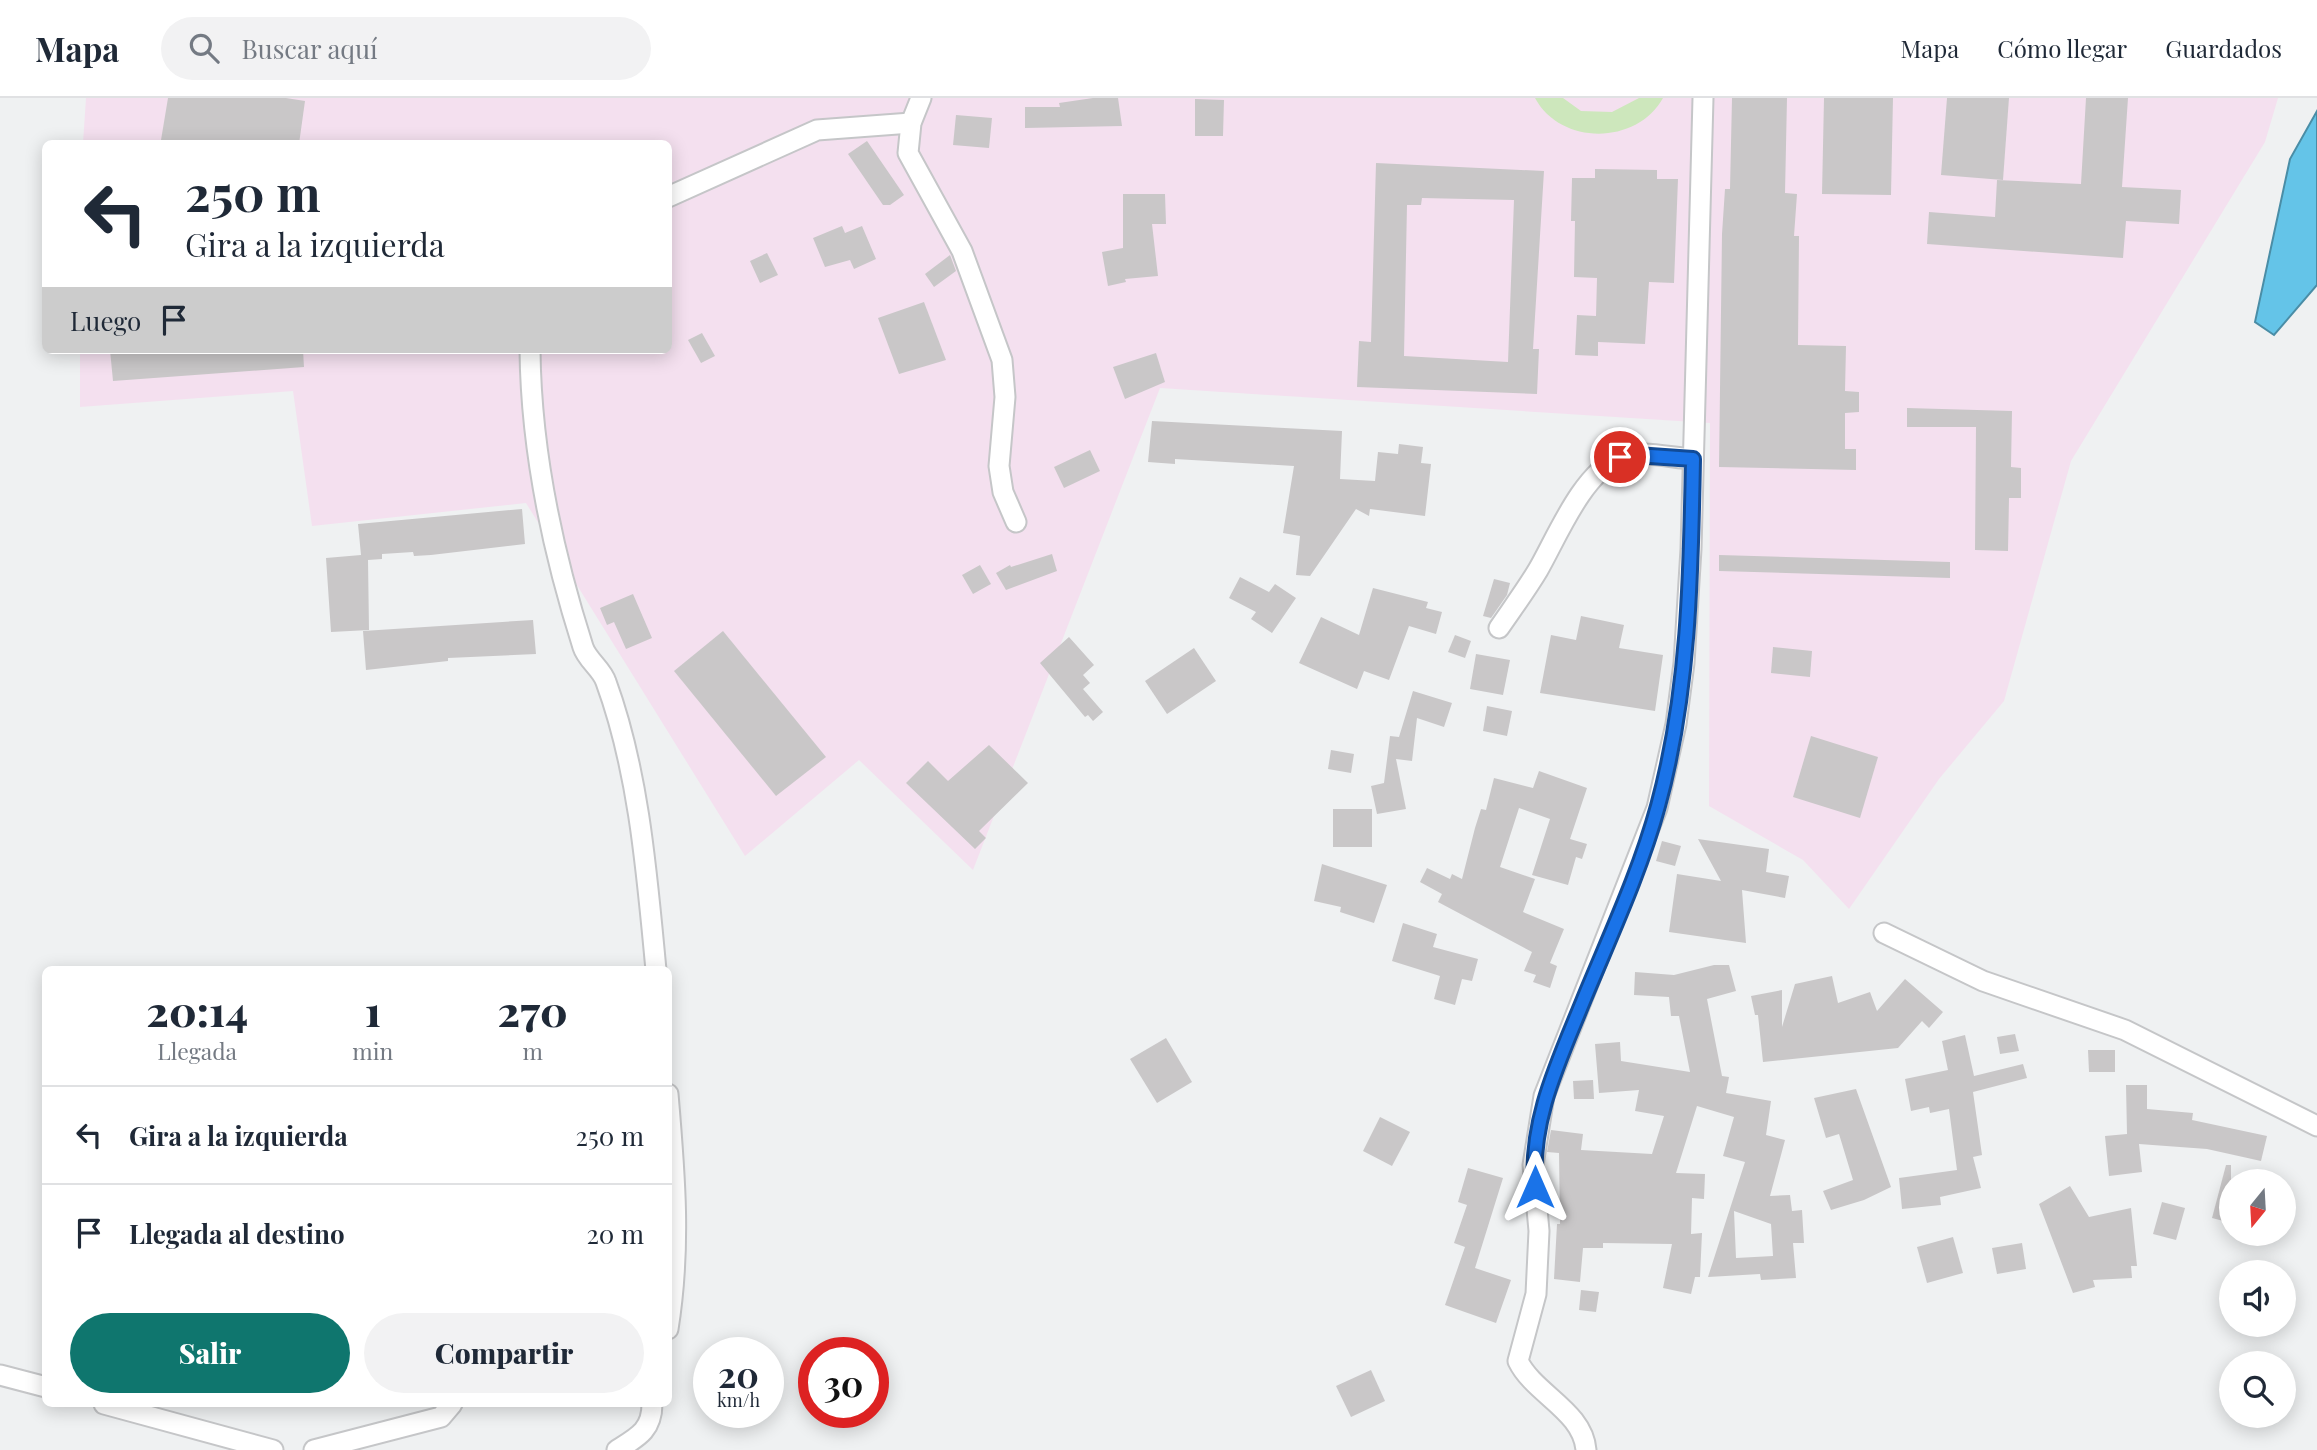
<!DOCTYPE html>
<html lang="es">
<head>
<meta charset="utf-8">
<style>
  body { margin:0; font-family:"Playfair Display",serif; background:#f2f2f3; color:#1f2937; height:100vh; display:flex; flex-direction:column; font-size:26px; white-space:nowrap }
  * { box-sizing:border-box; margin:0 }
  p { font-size:23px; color:#747a83 }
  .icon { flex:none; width:38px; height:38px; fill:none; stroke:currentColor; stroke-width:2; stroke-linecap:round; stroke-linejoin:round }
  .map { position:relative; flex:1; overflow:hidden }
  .sheet { position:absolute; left:42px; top:868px; width:630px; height:441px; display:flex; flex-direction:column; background:#fff; border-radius:10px; box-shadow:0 4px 18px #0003 }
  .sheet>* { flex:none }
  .guide { position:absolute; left:42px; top:42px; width:630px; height:214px; border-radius:10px; box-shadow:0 4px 18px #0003; background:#fff; color:#1f2937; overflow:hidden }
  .needle { width:46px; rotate:198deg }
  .tools { position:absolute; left:2219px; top:1071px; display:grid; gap:14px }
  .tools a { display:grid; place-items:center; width:77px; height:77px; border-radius:50%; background:#fff; box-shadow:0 4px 18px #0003; font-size:35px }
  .speed { position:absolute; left:693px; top:1239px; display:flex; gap:14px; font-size:35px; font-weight:700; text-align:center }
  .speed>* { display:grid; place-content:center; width:91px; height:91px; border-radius:50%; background:#fff; box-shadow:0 4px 18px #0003; line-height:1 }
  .speed small { font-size:18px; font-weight:400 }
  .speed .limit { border:10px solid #d22; background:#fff; color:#111 }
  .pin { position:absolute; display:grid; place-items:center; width:60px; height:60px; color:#fff; margin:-30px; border:4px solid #fff; border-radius:50%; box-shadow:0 2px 7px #0007 }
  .me { position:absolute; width:77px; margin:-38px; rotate:0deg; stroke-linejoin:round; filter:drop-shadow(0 0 5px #0008) }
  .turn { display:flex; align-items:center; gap:24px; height:147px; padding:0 28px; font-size:32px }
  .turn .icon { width:91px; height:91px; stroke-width:2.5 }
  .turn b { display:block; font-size:49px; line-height:60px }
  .then { display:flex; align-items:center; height:66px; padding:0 28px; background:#0003; gap:14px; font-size:26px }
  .eta { display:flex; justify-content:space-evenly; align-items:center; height:119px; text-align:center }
  .eta b { font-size:42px; font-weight:800; line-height:49px }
  .cta { display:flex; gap:14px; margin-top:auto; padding:14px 28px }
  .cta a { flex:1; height:80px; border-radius:42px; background:#0f766e; color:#fff; font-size:28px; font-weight:800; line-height:80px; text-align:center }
  .cta a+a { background:#f2f2f3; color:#1f2937 }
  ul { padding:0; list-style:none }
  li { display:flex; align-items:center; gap:21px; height:98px; padding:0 28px; border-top:2px solid #e0e1e3 }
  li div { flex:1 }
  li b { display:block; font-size:26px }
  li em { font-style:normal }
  header { display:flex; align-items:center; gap:42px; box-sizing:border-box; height:98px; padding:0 35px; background:#fff; border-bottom:2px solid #e0e1e3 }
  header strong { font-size:33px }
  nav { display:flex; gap:38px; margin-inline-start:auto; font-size:24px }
  .search { width:490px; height:63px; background:#f2f2f3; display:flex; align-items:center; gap:18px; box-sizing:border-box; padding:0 24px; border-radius:38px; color:#747a83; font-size:26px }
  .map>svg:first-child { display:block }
  .commercial { fill:#f4e0ef }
  .green { fill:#cde7bc }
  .water { fill:#64c4e8; stroke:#4a8da6; stroke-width:2 }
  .building { fill:#c9c7c8; fill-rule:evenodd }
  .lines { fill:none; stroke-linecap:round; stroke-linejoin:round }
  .street-casing { stroke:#c5c6c8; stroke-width:23 }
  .street { stroke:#fff; stroke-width:19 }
  .route-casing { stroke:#114b97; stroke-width:18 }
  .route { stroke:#1a73e8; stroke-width:12 }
</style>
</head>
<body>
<header>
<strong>Mapa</strong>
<div class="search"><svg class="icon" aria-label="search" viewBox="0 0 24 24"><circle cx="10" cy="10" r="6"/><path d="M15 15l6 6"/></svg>Buscar aquí</div>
<nav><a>Mapa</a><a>Cómo llegar</a><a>Guardados</a></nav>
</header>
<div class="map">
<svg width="2317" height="1352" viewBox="0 0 2317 1352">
  <rect width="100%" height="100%" fill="#eff1f2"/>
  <polygon class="commercial" points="86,0 2278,0 2265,44 2071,363 2004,603 1939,681 1849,811 1803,762 1709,708 1710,325 1160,290 973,772 859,662 745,758 526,405 312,428 293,293 80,309 80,252 668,252 668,46 83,45"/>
  <path class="green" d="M 1535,0 L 1563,0 L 1581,13 L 1612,14 L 1639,0 L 1663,0 C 1637,47 1561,48 1535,0 Z"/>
  <polygon class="water" points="2317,13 2317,187 2274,237 2255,224 2290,61"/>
  <g class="building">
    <polygon points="168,0 286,0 305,3 299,46 182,46 161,42"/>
    <polygon points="1093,0 1118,0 1122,28 1025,30 1025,9 1060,9 1059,5"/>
    <polygon points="1732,0 1787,0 1785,95 1797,96 1794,138 1799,138 1798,247 1846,248 1845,293 1859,294 1859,314 1845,315 1845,351 1856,351 1856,372 1719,369 1722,136 1725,91 1730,91"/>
    <polygon points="1824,0 1893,0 1891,97 1822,96"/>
    <polygon points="1947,0 2009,0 2003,82 1941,77"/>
    <polygon points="2086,0 2128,0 2122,89 2181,92 2179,126 2126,123 2123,160 1927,146 1929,114 1995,119 1997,82 2081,86"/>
    <polygon points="1195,1 1224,2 1223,38 1195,38"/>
    <polygon points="956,17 992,20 989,50 953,47"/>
    <polygon points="867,43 904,97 890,107 883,107 848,56"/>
    <path d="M 1376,65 L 1544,73 L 1533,251 L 1539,251 L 1537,296 L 1357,289 L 1359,243 L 1371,244 ZM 1422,100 L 1514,102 L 1508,264 L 1404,258 L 1407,107 L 1421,107 Z"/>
    <polygon points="1595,71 1657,72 1657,81 1678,81 1674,185 1649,184 1645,246 1598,244 1598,258 1575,257 1577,217 1596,218 1597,180 1574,179 1575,123 1571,123 1572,80 1595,80"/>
    <polygon points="1123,96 1165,96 1166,126 1152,126 1158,178 1125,181 1126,184 1108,188 1102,154 1123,150"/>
    <polygon points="842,128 845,135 862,128 876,161 854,171 850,162 825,169 813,140"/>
    <polygon points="767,155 778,177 760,185 750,163"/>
    <polygon points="950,157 956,173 934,189 925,176"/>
    <polygon points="924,204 946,262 899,276 878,220"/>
    <polygon points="702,235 715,258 701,265 688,242"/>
    <polygon points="110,252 303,252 304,269 113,283"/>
    <polygon points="1156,255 1165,284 1125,301 1113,269"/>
    <polygon points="1907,310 2012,313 2011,369 2021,370 2021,400 2009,400 2008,453 1975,452 1976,329 1907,329"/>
    <polygon points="1152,323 1342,333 1340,381 1375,383 1378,354 1398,356 1399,346 1423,349 1421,365 1431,366 1425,418 1370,411 1369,418 1356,411 1310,478 1296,477 1300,438 1283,435 1294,368 1175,361 1175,366 1148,364"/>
    <polygon points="1090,352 1100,373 1064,390 1054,369"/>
    <polygon points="522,411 525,446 431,457 414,458 413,454 382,456 382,461 368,462 369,532 331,534 326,460 361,457 358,426"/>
    <polygon points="1052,456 1057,473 1006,492 996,475 1010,467 1011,469"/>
    <polygon points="1719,457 1950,464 1950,480 1719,473"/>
    <polygon points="980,467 991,486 973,496 962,477"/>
    <polygon points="1240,479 1269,494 1275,486 1296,500 1272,535 1251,521 1256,514 1229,500"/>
    <polygon points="1494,481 1510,485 1507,497 1491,520 1483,518"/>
    <polygon points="1373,490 1428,504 1426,510 1442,514 1436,536 1409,528 1389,582 1364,573 1357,591 1299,565 1321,519 1359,537"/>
    <polygon points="633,496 652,540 626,551 614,524 607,527 600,510"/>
    <polygon points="1581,518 1624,527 1619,550 1663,557 1655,613 1540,595 1551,537 1576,542"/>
    <polygon points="533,522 536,556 448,560 448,563 366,572 363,533"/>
    <polygon points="723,533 826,659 776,698 674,573"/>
    <polygon points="1455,537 1471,543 1465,560 1448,554"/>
    <polygon points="1069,539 1094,567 1083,577 1090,585 1083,591 1103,614 1093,623 1088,617 1085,619 1040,565"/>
    <polygon points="1773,549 1812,553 1810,579 1771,575"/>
    <polygon points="1194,550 1216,583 1167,616 1145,583"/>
    <polygon points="1476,556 1510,562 1503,597 1470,591"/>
    <polygon points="1413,593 1452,605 1444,629 1417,620 1412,663 1396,661 1406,711 1377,716 1371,688 1384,685 1390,638 1399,639"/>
    <polygon points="1487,608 1512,613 1507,638 1483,633"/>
    <polygon points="1811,638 1878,659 1860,720 1793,699"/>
    <polygon points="989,647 1028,685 979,733 986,740 975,751 906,685 928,663 948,683"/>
    <polygon points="1331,652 1354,656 1351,675 1328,671"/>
    <polygon points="1539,673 1587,690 1570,741 1587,746 1582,761 1576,759 1568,787 1532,777 1550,721 1519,710 1500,769 1535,781 1523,814 1564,831 1550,865 1557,868 1550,890 1533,884 1536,877 1524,873 1532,854 1438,804 1442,796 1420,784 1427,770 1450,781 1452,776 1462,781 1475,730 1481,711 1486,712 1494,680 1533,690"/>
    <rect x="1333" y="711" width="39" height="38"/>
    <polygon points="1698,741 1769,751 1766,774 1789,778 1785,800 1742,792 1746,845 1669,834 1677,776 1721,783"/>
    <polygon points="1662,743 1681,748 1675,768 1656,763"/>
    <polygon points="1322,766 1387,787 1374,825 1340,814 1341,809 1314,803"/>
    <polygon points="1403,825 1437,836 1433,849 1478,861 1472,883 1462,881 1455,907 1434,901 1440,878 1392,863"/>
    <path d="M 1714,867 L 1729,867 L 1736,893 L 1707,901 L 1722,978 L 1729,979 L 1726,995 L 1771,1003 L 1766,1037 L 1785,1042 L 1770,1098 L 1790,1097 L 1792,1113 L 1802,1112 L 1804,1145 L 1793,1145 L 1796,1180 L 1761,1182 L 1760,1176 L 1708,1179 L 1745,1064 L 1723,1058 L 1734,1019 L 1697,1008 L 1676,1075 L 1705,1076 L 1704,1101 L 1692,1100 L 1691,1136 L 1702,1135 L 1700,1179 L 1695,1179 L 1691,1196 L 1663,1190 L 1672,1146 L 1603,1145 L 1603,1150 L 1583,1150 L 1580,1184 L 1554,1181 L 1557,1126 L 1560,1126 L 1559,1055 L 1547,1054 L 1551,1032 L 1583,1036 L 1581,1052 L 1652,1056 L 1664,1018 L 1635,1013 L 1639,992 L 1599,995 L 1595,946 L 1620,944 L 1621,963 L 1690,974 L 1679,918 L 1671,918 L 1669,899 L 1634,897 L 1635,874 L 1674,877 ZM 1734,1113 L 1771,1126 L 1773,1158 L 1736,1160 Z"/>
    <polygon points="1832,878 1838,905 1870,894 1877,913 1905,881 1943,914 1929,930 1922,923 1898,950 1763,964 1758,917 1755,917 1751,898 1782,892 1782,929 1795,886"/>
    <polygon points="2015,936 2019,953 2000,956 1997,939"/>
    <polygon points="1965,937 1974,978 2023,966 2027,980 1973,994 1982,1057 1973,1059 1981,1090 1940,1099 1941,1107 1902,1111 1899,1080 1957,1072 1949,1011 1930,1015 1929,1009 1911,1013 1905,981 1948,972 1942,943"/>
    <polygon points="1166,940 1192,984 1157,1005 1130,961"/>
    <polygon points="2088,952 2115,952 2115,974 2089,974"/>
    <polygon points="1593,982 1594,1001 1574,1001 1573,983"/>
    <polygon points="2126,987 2147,987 2147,1011 2193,1015 2192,1022 2267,1038 2261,1063 2207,1051 2139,1046 2142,1074 2109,1078 2105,1038 2127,1036"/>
    <polygon points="1856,991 1891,1089 1864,1102 1831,1112 1823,1093 1853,1082 1839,1036 1826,1040 1814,1000"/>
    <polygon points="1380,1019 1410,1034 1392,1068 1363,1053"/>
    <polygon points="2226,1067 2231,1067 2231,1125 2212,1120"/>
    <polygon points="1468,1070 1503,1080 1475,1170 1511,1182 1496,1225 1445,1207 1465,1149 1454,1145 1467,1107 1458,1104"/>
    <polygon points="2070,1088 2089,1119 2131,1110 2137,1168 2131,1168 2132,1180 2093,1182 2095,1189 2073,1195 2039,1106"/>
    <polygon points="2162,1104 2185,1110 2176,1142 2153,1136"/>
    <polygon points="1953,1139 1963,1175 1927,1185 1917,1149"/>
    <polygon points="2022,1145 2026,1171 1997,1176 1992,1150"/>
    <polygon points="1581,1192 1599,1194 1596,1214 1579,1212"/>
    <polygon points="1371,1272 1385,1303 1351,1319 1336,1288"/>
  </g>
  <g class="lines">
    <defs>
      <g id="street">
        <polyline points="921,0 911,25 908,55 962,153 1002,262 1005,299 999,368 1003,394 1016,424"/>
        <polyline points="668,99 817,32 911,25"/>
        <path d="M 530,252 C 531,351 553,455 583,549 C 587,562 602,571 606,584 C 639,674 647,777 656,872"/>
        <path d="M 1499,530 C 1512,511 1526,492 1538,472 C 1557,439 1582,376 1619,360 C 1639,351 1671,360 1693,361"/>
        <polyline points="1884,835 1983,883 2125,932 2317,1028"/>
        <path d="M 668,996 C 675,1077 681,1150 668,1231"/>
        <polyline points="0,1277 46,1289"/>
        <polyline points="104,1306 273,1352"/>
        <polyline points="314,1352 441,1319 452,1306"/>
        <path d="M 617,1352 C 638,1339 652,1332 652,1306"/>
        <path d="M 1586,1352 C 1583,1313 1534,1296 1518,1263 L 1536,1196 L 1539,1133 L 1533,1067 L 1544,998 L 1657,710 L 1676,626 L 1684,565 L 1691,451 L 1703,0"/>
      </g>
    </defs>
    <use href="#street" class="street-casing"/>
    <use href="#street" class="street"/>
  </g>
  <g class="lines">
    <defs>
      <path id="route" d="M 1535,1089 C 1530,1021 1559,963 1584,901 C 1610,838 1640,774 1658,708 C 1689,595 1691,478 1693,361 L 1636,357 L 1620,359"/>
    </defs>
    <use href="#route" class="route-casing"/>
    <use href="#route" class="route"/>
  </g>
</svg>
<div class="tools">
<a><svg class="needle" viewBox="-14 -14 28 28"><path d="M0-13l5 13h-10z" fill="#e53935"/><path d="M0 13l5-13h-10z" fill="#747a83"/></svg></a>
<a><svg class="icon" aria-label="sound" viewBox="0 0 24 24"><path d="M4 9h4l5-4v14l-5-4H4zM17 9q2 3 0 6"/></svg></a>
<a><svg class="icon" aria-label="search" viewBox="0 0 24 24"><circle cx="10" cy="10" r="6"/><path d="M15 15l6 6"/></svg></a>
</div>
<div class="speed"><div>20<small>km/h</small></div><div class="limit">30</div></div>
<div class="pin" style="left:1620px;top:359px;background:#d93025"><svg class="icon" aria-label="arrive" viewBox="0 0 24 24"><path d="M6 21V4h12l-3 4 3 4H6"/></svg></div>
<svg class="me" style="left:1535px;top:1089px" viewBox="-20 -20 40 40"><path d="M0-17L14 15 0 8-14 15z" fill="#1a73e8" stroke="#fff" stroke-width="4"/></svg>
<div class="guide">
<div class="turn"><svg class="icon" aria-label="left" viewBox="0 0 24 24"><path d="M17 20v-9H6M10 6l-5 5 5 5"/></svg><div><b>250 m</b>Gira a la izquierda</div></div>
<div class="then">Luego<svg class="icon" aria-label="arrive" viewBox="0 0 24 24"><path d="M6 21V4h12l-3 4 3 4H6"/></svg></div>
</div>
<section class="sheet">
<div class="eta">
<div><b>20:14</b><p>Llegada</p></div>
<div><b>1</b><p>min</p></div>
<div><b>270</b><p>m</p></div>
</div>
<ul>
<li><svg class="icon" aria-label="left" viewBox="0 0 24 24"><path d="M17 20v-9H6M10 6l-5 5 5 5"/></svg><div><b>Gira a la izquierda</b></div><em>250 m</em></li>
<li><svg class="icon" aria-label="arrive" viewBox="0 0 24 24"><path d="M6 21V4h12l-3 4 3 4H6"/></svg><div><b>Llegada al destino</b></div><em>20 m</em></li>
</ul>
<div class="cta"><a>Salir</a><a>Compartir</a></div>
</section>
</div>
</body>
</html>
